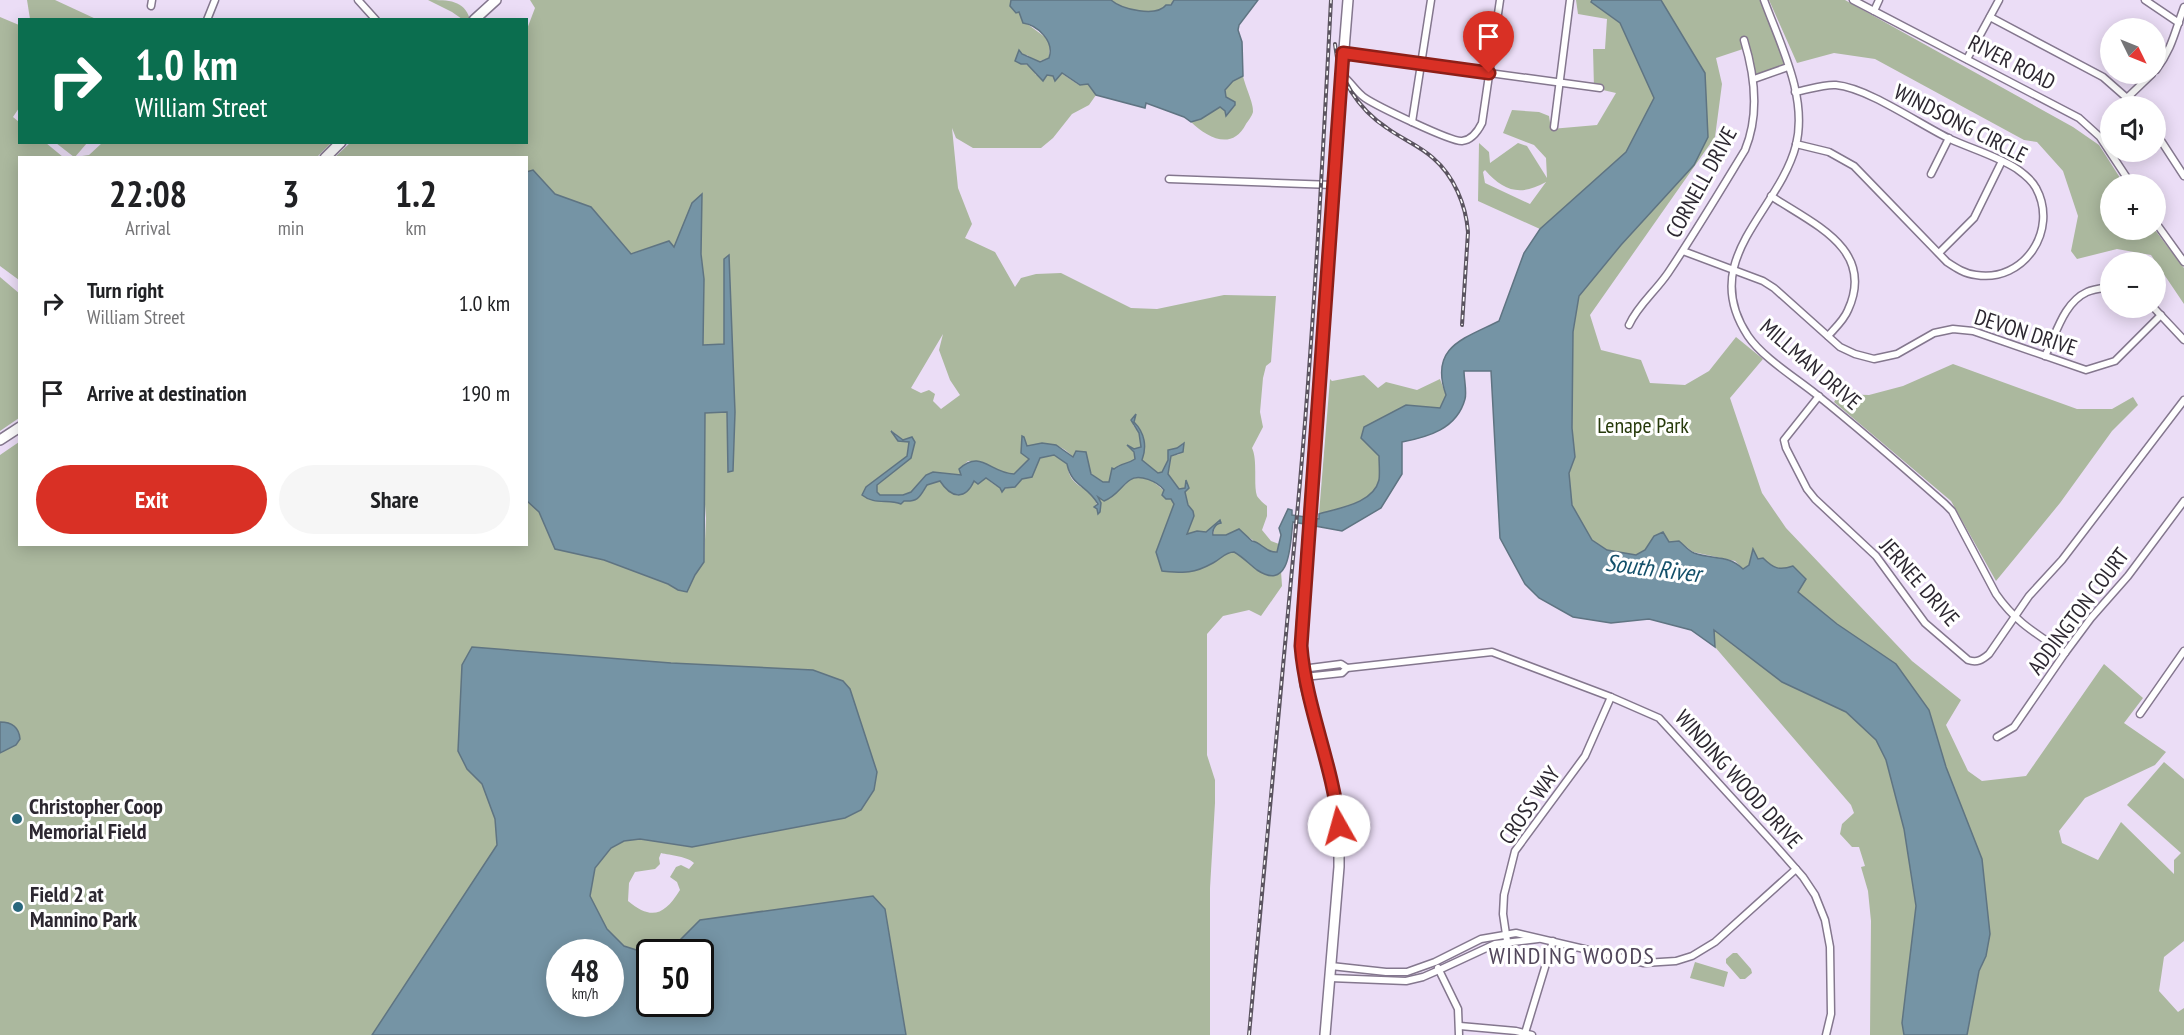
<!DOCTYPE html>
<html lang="en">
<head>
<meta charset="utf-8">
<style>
  body { margin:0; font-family:"PT Sans Narrow",sans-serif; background:#f6f6f6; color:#202124; height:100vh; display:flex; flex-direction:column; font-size:22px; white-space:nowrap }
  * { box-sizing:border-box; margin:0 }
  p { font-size:20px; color:#757577 }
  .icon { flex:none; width:33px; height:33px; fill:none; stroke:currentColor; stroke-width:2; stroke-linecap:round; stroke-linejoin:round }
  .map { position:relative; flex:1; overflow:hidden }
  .side { position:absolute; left:18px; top:156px; width:510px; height:390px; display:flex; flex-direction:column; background:#fff; border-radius:0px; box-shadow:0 3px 15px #0003 }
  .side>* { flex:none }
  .hud { position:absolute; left:18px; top:18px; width:510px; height:126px; border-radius:0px; box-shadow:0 3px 15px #0003; background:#0b6e4f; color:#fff; overflow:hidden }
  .needle { width:39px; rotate:133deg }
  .tools { position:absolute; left:2100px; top:18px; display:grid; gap:12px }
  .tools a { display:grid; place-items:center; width:66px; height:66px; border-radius:50%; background:#fff; box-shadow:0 3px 15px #0003; font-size:30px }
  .speed { position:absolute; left:546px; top:939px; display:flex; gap:12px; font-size:30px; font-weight:700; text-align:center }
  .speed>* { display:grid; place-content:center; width:78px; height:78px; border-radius:50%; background:#fff; box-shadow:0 3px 15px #0003; line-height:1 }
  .speed small { font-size:15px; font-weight:400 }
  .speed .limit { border:3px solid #111; border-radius:9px; background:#fff; color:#111 }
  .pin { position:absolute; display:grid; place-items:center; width:51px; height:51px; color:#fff; margin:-62px -26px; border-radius:50% 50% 50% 0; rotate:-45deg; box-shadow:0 0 6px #0007 }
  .pin .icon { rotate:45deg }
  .me { position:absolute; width:66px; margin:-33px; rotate:353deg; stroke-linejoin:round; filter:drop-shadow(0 0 4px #0008) }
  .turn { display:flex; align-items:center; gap:21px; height:126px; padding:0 18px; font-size:27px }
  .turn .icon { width:78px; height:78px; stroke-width:2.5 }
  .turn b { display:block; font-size:42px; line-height:51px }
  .eta { display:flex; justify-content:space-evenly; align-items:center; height:102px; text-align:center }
  .eta b { font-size:36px; font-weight:700; line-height:42px }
  .button { display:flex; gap:12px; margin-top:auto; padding:12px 18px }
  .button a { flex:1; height:69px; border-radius:36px; background:#d93025; color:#fff; font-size:24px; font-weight:700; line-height:69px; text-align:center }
  .button a+a { background:#f6f6f6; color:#202124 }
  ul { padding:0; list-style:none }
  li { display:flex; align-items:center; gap:18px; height:90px; padding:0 18px }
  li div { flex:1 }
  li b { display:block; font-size:22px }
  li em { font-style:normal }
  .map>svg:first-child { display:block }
  .green { fill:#abb89e; fill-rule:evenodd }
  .water { fill:#7594a5; stroke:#5f7482; stroke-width:1.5; fill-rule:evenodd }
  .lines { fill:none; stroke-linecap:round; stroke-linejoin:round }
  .street-casing { stroke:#84778e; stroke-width:9 }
  .secondary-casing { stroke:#84778e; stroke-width:12 }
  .street { stroke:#fff; stroke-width:6 }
  .secondary { stroke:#fff; stroke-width:9 }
  .rail-casing { stroke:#5b5460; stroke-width:4 }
  .rail { stroke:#fff; stroke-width:1.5; stroke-dasharray:4.5; stroke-linecap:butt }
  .route-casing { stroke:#8d1f18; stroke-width:15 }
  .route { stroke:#d93025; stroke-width:10 }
  .poi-dot { fill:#29687d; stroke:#fff; stroke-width:2 }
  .labels { text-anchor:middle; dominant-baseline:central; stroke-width:6; stroke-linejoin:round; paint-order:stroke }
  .street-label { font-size:22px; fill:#2d2831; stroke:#fff }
  .park-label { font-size:22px; fill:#273a0b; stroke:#fff }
  .poi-label { font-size:22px; font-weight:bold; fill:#2d2831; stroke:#fff; text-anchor:start }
  .water-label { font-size:24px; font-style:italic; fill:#13506a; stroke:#fff }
  .neighbourhood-label { font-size:24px; letter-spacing:1.5px; fill:#52475b; stroke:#fff }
</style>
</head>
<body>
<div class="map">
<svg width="2184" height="1035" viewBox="0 0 2184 1035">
  <rect width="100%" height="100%" fill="#ebddf6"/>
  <g class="green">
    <polygon points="27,0 55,0 96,19 30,19"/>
    <path d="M 428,0 C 449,0 464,0 470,19 L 462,19 L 452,12 Z"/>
    <path d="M 530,0 L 1011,0 L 1010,6 L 1019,12 L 1026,23 L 1045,37 L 1050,45 L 1049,58 L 1037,62 L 1027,55 L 1019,56 L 1021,64 C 1030,64 1032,68 1036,75 L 1053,76 L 1055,80 L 1061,73 L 1079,85 L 1088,84 L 1096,95 L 1089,105 L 1072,114 L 1053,138 L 1041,148 L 973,148 L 956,138 L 952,128 L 958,188 L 972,224 L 965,238 L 995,252 L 1015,287 L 1021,278 L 1036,274 L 1061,273 L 1131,308 L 1157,309 L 1224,295 L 1276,296 L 1271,362 L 1266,366 L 1263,378 L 1260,412 L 1263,427 L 1252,448 C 1258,461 1253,484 1257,496 C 1259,499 1264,504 1267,506 L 1267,516 L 1262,530 L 1271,541 L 1279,544 L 1277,552 L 1268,551 L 1247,536 L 1213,535 L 1215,526 L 1221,521 L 1206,532 L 1186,534 L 1193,519 L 1184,492 L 1189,488 L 1185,484 L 1185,488 L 1179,489 L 1168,474 L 1171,456 L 1180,454 L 1183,443 L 1177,448 L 1174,448 L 1162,472 L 1158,473 L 1141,460 C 1147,447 1144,432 1134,422 L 1136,414 L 1133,425 L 1139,433 L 1141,447 L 1134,449 L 1129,446 L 1134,452 L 1135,459 C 1120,470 1118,457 1109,482 C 1091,484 1087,464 1082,451 L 1076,451 L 1073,457 C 1053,437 1049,448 1026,446 L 1022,437 L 1024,455 L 1029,459 L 1014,475 C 997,473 985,461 968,461 L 959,469 L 961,475 L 933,472 L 926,475 L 911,492 L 903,495 L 880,495 L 877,492 L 877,485 L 911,458 L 915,442 L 903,440 L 892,431 L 898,441 L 909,441 L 907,456 L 866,487 L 862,495 L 910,501 L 923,492 L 927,484 L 935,482 L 976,481 L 986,478 C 1004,495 1013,489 1028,473 C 1032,468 1037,464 1040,458 L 1054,455 L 1067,464 C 1068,469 1069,475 1072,479 C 1084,494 1096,486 1098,513 L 1098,496 C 1106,493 1118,491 1125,485 C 1127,483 1129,480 1131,478 C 1147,470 1167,493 1174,504 L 1166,525 L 1205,566 L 1229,552 L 1234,552 C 1250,561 1260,579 1281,571 L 1282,586 L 1261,616 L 1249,610 L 1223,616 L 1207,634 L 1207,755 L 1215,780 L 1215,803 L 1210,888 L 1210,1035 L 906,1035 L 885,910 L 700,920 C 686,935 671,952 650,952 L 649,954 L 624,946 L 607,929 L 590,896 L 595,868 L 611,848 L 624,841 L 640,839 L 692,847 L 845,818 L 861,810 L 482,784 L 496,819 L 498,846 L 372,1035 L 0,1035 L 0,455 L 19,442 L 20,544 L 526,544 L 527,501 L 539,512 L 555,549 L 604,560 L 668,584 L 678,590 L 687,591 L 695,575 L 704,562 L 706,518 L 704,491 L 705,413 L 727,412 L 728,472 L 733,471 L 735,412 L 724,259 L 724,344 L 703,345 L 704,280 L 701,254 L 673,248 L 669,241 L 631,254 L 591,207 L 555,194 L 533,171 L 527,172 L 526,158 L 335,157 L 350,143 L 526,142 L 527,29 L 535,8 ZM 943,334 L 939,350 L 950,380 L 960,395 L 941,409 L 933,401 L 935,394 L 929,390 L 921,393 L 911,388 ZM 661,853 C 670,855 689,857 694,863 L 689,869 L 681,865 L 676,867 L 670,877 L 677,882 L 680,890 C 664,916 651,920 628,901 L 629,883 L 635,872 L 655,869 L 660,864 L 659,858 Z"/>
    <path d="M 1111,0 L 1174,0 C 1163,18 1124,13 1111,0 Z"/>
    <path d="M 1576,0 L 1592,0 L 1591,2 L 1620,23 L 1654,98 L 1626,152 L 1540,229 L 1478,201 L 1479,143 L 1489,152 L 1490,163 L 1518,143 L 1527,146 L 1547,178 L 1546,158 L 1534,145 L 1503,133 L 1512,110 L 1539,112 L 1549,116 L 1551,129 L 1597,125 L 1616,93 L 1594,88 L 1593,49 L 1605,49 L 1607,19 L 1578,14 ZM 1485,170 C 1504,192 1521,196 1546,182 L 1530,204 L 1485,183 L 1483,172 Z"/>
    <polygon points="1661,0 1764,0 1788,67 1755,78 1746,48 1716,58 1722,84 1715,137 1590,315 1601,350 1641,360 1650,383 1685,385 1709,371 1736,337 1763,359 1730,398 1762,493 1786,528 1912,661 1961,700 1946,725 1968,771 1982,781 2026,776 2104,664 2143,698 2124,723 2166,752 2155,765 2085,798 2059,831 2062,843 2098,860 2121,822 2174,874 2174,860 2181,853 2127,805 2164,762 2184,779 2184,941 2164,957 2159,991 2178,1012 2184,1008 2184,1035 1967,1035 1979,971 1982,966 1946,767 1929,710 1896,664 1837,624 1798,592 1782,570 1772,567 1763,558 1758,559 1753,550 1749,565 1743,569 1735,561 1693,552 1679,541 1669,542 1654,536 1645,551 1636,555 1607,550 1592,540 1572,505 1569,473 1575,457 1572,428 1573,332 1579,296 1621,245 1705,73"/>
    <polygon points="1769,0 1845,0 2073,127 2099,145 2124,184 2110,184 2110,230 2155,230 2184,268 2184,304 2151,255 2117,249 2077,259 2071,251 2078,216 2063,171 2037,142 2024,140 1875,59 1834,53 1797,63"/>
    <polygon points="0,17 19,25 19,108 13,117 19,122 20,142 46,143 63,157 20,158 19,280 0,266"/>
    <path d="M 1243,76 C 1245,86 1254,104 1253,112 C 1252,116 1248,121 1246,124 C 1232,151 1208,138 1191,122 L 1201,119 L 1220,107 L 1225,111 L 1226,115 L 1235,106 L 1235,102 L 1226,97 L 1225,90 L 1233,81 Z"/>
    <polygon points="56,143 87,143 75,157 89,155 102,143 331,143 316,158 74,157"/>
    <polygon points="0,277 20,294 19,418 0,431"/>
    <polygon points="1953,364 2077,409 2112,409 2133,397 2138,405 2112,431 2060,503 1996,581 1951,501 1834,402 1839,394 1869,395 1903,386"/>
    <path d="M 1364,375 L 1378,388 L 1386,382 L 1417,390 L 1440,379 L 1446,395 L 1440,408 L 1406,405 L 1361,438 L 1379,456 C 1379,463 1380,473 1379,480 C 1373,504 1338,508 1319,514 L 1330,379 L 1332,381 Z"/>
    <polygon points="1713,629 1782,682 1846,712 1876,740 1886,760 1904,829 1916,906 1902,1023 1904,1035 1870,1035 1871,921 1868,891 1861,867 1865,866 1859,847 1852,847 1840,834 1842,824 1854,813 1851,805 1715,647"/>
    <polygon points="1733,953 1737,953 1751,969 1752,973 1745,979 1740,979 1726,963 1726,959"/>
    <polygon points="1695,962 1728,972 1724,987 1690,978"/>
  </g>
  <g class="water">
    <path d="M 1011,0 L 1111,0 C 1122,10 1157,17 1166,5 L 1171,5 L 1174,0 L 1258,0 L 1239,25 L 1238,30 L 1242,42 L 1243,76 L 1233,81 L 1225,90 L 1226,97 L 1235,102 L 1235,105 L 1226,116 L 1225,111 L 1220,107 L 1201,119 L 1191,122 L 1184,117 L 1146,103 L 1145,108 L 1096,95 L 1088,84 L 1080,85 L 1062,73 L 1055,81 L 1053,76 L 1047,75 L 1043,81 L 1027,64 L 1021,64 L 1015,61 L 1019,50 L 1022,54 L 1040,62 L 1049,58 C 1055,41 1037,25 1023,23 L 1019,12 L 1016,13 L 1010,6 Z"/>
    <path d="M 1592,0 L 1661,0 L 1705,73 L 1708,137 L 1694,165 L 1621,245 L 1579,296 L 1573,332 L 1572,428 L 1575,457 L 1569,473 L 1572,505 L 1592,540 L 1607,550 L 1636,555 L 1645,550 L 1654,536 L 1663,532 L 1669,542 L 1679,541 C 1684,545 1689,551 1694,553 C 1713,560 1727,554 1743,569 L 1749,565 L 1753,549 L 1758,559 L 1763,558 C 1773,568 1779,571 1793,566 L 1806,579 L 1798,592 L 1837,624 L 1896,664 L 1929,710 L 1946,767 L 1982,859 L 1990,934 L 1986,956 L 1979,971 L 1967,1035 L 1904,1035 L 1902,1023 L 1916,906 L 1904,829 L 1886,760 L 1876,740 L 1846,712 L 1782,682 L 1714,630 L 1715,647 L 1691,630 L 1649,619 L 1611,623 L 1573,617 L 1539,598 L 1525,584 L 1500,538 L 1491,371 L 1464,371 C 1464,379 1467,392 1465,399 C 1457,429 1428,437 1402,442 L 1402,474 L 1381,508 L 1342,531 L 1293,522 C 1290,540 1292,593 1257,570 C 1249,564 1243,557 1234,552 C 1225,552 1221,559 1213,563 C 1193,574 1185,573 1162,571 L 1156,552 L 1174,504 L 1171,499 L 1166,499 L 1162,495 L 1164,490 C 1158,482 1139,473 1130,480 C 1120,487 1117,496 1104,501 L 1098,497 L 1101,503 L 1100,512 L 1098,514 L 1097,509 L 1094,507 L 1098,504 C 1086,484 1072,487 1067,464 L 1054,455 L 1040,458 L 1032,477 L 1022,479 L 1015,487 L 1005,488 L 1002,492 L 1000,488 L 986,478 L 978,484 L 974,481 C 965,501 951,498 940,481 L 927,485 C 920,496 919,502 904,501 L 901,504 C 888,499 874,505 862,495 L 866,487 L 907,456 L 909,442 L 898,441 L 891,431 L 903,440 L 912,437 L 915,442 L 911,458 L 877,485 L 877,492 L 880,495 L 903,495 L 911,492 L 926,475 L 933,472 L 961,475 L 959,469 C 981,449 990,473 1014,474 L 1029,459 L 1021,453 L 1022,436 L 1024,437 L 1027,446 L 1042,443 L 1056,445 L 1073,457 L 1076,451 L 1086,452 L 1091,474 L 1103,482 L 1109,482 L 1112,468 L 1114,469 C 1121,463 1128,464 1135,459 L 1134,452 L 1127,445 L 1134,449 L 1141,447 L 1139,433 L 1131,420 L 1136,414 L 1134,422 C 1145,433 1147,447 1142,460 L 1158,473 L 1162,472 L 1168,460 L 1168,450 L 1177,448 L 1184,443 L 1183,452 L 1171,456 L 1168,474 L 1179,489 L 1185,488 L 1186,480 L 1189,488 L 1185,492 L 1188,505 L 1193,511 L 1194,516 L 1187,534 L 1197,531 L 1206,532 L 1220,520 L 1221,523 C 1215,524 1212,530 1213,535 L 1226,535 L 1239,529 L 1252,541 C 1261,542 1266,553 1277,552 L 1281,535 L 1279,528 L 1288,509 L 1292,510 L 1292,515 L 1319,519 L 1319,514 C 1338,508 1373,504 1379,480 C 1380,473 1379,463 1379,456 L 1361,438 L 1364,427 L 1406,405 L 1440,408 L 1446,395 C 1429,347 1463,339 1499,321 L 1524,253 L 1540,229 L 1626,152 L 1654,98 L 1620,23 L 1591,2 Z"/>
    <polygon points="533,170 555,194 591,207 631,254 669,241 674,247 692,203 702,194 701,254 704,279 703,345 724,344 724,259 729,255 735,412 733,471 728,472 727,412 705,413 704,562 695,575 687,592 678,590 668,584 604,560 555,549 539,512 527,501 526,172"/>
    <path d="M 472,647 L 671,663 L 813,670 L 843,681 L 850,689 L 877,772 L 874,790 L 861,810 L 845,818 L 692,847 L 640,839 L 624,841 L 611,848 L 595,868 L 590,896 L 607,929 L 624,946 L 649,954 L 650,1004 L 700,1004 L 700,952 L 657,952 L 677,943 L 700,920 L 873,896 L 885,909 L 906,1035 L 372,1035 L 497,845 L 495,819 L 482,784 L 467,769 L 458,751 L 462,665 ZM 560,952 L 610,952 L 610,1004 L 560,1004 Z"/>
    <path d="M 0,722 C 11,722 19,727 20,739 L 16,745 L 0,753 Z"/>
  </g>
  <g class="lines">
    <defs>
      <g id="street">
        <polyline points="358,0 376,20"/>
        <path d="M 1764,0 C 1780,44 1808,97 1796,145 C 1779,212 1697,259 1748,336 C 1763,358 1796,378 1817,395 C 1861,430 1903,467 1945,504 L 1952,511 L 1996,594 C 2016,623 2037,634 2065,653"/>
        <polyline points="1853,0 2079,118 2100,137 2131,184"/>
        <polyline points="2145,0 2179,23"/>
        <polyline points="151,6 152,0"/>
        <polyline points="1874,11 1879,0"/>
        <polyline points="1990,17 2103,77 2136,106"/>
        <polyline points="207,20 215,0"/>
        <polyline points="1343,53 1600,88"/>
        <polyline points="1967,59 1999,0"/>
        <path d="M 2156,70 C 2172,49 2175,31 2184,7"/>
        <path d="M 1342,75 C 1351,82 1356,92 1365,98 C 1377,106 1451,142 1462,141 C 1472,140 1478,131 1482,123 L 1500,0"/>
        <polyline points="1754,79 1788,67"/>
        <path d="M 1795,92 C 1808,90 1823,84 1836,85 C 1868,88 1919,124 1950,139 C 1972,149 1997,156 2017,169 C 2024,174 2032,180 2036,188 C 2059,230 2024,283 1976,275 C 1965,274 1956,268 1947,262 L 1854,166 L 1829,152 L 1796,144"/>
        <polyline points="2128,97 2152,74"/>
        <polyline points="1412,122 1431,0"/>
        <polyline points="1554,127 1570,0"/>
        <polyline points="2156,133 2184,176"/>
        <polyline points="1931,174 1949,138"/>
        <polyline points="1169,179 1333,185"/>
        <path d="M 1771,196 C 1813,224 1876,249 1848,310 C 1844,320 1835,328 1828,336"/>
        <polyline points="2156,223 2184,262"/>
        <polyline points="1683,251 1763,281 1774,288 1840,347 1855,354 1874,359 1897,354 1934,333 1953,329 1973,331 2086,370 2115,361 2161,315"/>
        <polyline points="1939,253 1974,218 2002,161"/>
        <polyline points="2154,308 2184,340"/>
        <path d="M 1629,325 C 1638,305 1655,292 1668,273 C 1695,233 1720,191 1745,150 C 1760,114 1755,76 1744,40"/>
        <path d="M 2045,356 C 2056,335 2063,303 2087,292 C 2093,289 2103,288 2110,287"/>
        <path d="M 1819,396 L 1784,440 L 1786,448 L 1807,489 L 1815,499 L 1876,556 L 1925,623 L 1968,660 C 1977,663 1982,660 1989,654 L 2029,596 L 2062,560 L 2184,400"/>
        <polyline points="1347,668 1492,652 1611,697 1659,718 1774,844 1803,877 1815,895 1825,920 1830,947 1831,1014 1826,1035"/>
        <polyline points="1302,669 1341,664 1347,668 1342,673 1304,677"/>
        <polyline points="2140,714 2184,651"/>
        <polyline points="1997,737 2014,727 2065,653 2091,618 2128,576 2184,501"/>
        <polyline points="1507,941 1503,914 1504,895 1515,851 1585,756 1611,697"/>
        <polyline points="1331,966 1386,972 1407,972 1435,962 1481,939 1516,933 1644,963 1676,961 1692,956 1715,942 1796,869"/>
        <polyline points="1438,968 1458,1009 1459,1035"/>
        <polyline points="1330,978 1406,981 1423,977 1439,970 1495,944 1538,939"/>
        <polyline points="1460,1026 1516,1031 1532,1035"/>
        <polyline points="1525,1033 1553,941"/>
      </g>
      <g id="secondary">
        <polyline points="474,20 496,0"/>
        <polyline points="325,158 341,142"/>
        <polyline points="0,440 20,427"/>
        <polyline points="1325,1035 1339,867 1339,826 1333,786 1305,685 1301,632 1333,185 1348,0"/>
      </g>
    </defs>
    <use href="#street" class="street-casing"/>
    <use href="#secondary" class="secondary-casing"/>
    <use href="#street" class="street"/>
    <use href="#secondary" class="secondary"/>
    <defs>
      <g id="rail">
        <path d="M 1335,44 C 1338,78 1358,109 1387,128 C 1402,139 1420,146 1433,158 C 1454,176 1466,205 1468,232 L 1462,325"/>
        <path d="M 1249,1035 C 1264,862 1281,689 1297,515 C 1313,344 1322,172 1331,0"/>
      </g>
    </defs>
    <use href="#rail" class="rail-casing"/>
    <use href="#rail" class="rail"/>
  </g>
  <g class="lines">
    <defs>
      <path id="route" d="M 1339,826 C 1333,765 1306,708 1301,646 L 1343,53 L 1489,73"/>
    </defs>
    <use href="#route" class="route-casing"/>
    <use href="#route" class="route"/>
  </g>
  <g class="poi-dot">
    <circle cx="17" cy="819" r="6"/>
    <circle cx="18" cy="907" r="6"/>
  </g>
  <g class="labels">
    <g class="street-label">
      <text transform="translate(2012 62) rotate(27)">RIVER ROAD</text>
      <text transform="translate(1961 123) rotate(27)">WINDSONG CIRCLE</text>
      <text transform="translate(1701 182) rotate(-61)">CORNELL DRIVE</text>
      <text transform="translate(2026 332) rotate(18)">DEVON DRIVE</text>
      <text transform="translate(1811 364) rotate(41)">MILLMAN DRIVE</text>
      <text transform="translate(1920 582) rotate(49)">JERNEE DRIVE</text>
      <text transform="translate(2078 611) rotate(-53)">ADDINGTON COURT</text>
      <text transform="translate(1739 779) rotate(48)">WINDING WOOD DRIVE</text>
      <text transform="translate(1529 805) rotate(-55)">CROSS WAY</text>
    </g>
    <g class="park-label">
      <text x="1643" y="425">Lenape Park</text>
    </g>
    <g class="poi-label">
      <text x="29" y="806">Christopher Coop<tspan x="29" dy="25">Memorial Field</tspan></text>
      <text x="30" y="894">Field 2 at<tspan x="30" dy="25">Mannino Park</tspan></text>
    </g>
    <g class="water-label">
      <text transform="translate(1653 568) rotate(7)">South River</text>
    </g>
    <g class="neighbourhood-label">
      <text x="1572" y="955">WINDING WOODS</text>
    </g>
  </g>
</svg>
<div class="tools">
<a><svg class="needle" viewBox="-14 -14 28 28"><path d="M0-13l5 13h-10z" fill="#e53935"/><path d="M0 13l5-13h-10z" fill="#757577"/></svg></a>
<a><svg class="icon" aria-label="sound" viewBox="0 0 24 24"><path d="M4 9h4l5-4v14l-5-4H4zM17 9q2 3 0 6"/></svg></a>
<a>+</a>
<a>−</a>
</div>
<div class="speed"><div>48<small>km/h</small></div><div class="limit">50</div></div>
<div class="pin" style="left:1489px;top:73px;background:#d93025"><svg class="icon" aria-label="arrive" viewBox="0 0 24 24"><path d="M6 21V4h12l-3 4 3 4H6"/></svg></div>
<svg class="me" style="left:1339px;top:826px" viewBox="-20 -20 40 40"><circle r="19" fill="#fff"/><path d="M0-13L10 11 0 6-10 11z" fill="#d93025"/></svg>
<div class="hud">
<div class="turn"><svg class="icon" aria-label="right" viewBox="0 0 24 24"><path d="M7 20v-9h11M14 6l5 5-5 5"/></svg><div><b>1.0 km</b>William Street</div></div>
</div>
<section class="side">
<div class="eta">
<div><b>22:08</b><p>Arrival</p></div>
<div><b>3</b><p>min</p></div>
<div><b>1.2</b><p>km</p></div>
</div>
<ul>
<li><svg class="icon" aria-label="right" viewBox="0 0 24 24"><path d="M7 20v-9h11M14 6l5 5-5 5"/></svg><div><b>Turn right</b><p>William Street</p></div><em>1.0 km</em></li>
<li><svg class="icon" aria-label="arrive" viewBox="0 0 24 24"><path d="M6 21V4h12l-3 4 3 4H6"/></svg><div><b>Arrive at destination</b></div><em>190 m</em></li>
</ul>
<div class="button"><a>Exit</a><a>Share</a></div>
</section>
</div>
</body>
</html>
